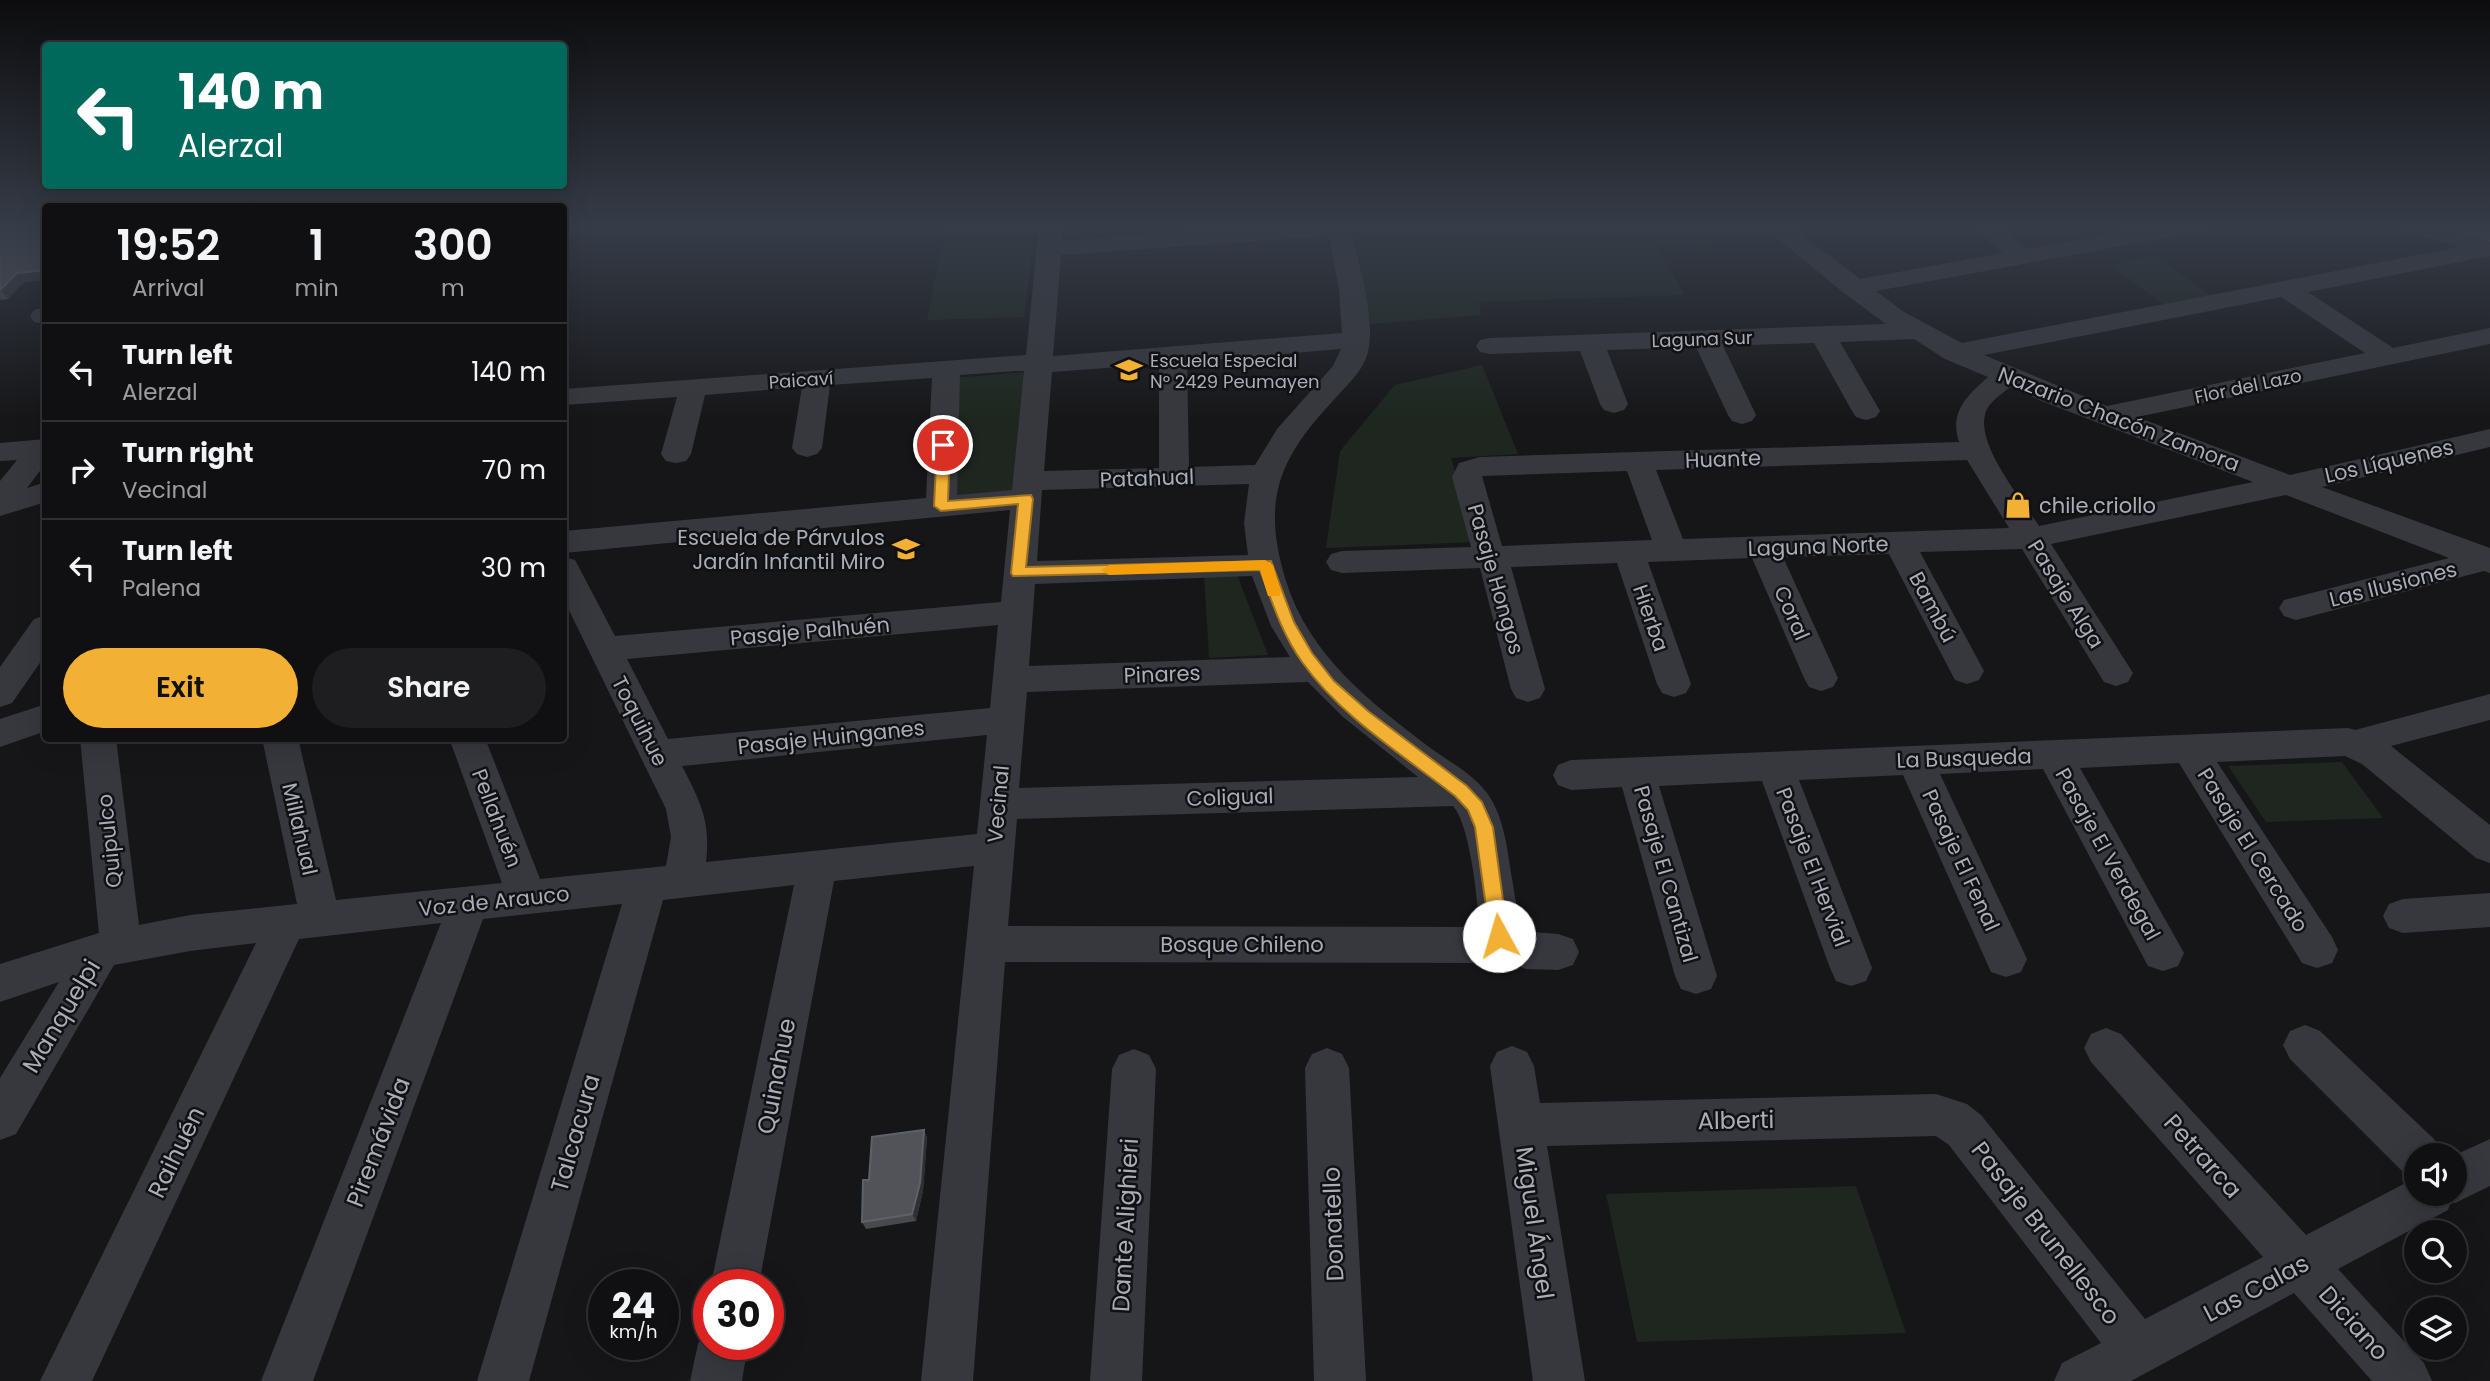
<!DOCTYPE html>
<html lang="en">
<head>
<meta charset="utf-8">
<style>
  body { margin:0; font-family:Poppins,sans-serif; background:#1e1e20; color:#f1f3f6; height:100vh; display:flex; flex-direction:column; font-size:26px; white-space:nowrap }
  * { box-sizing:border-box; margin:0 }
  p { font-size:23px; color:#9c9d9f }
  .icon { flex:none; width:38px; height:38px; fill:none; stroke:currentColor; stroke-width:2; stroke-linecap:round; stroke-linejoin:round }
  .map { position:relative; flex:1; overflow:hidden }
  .sheet { position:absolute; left:42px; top:203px; width:525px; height:539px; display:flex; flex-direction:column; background:#101012; border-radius:7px; box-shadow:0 7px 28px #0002,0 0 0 2px #303032 }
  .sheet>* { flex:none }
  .hud { position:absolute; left:42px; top:42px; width:525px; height:147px; border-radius:7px; box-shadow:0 7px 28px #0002,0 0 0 2px #303032; background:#00695c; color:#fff; overflow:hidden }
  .fabs { position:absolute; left:2404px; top:1143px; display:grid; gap:14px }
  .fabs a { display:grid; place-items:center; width:63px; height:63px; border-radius:50%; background:#101012; box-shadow:0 7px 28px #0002,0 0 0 2px #303032; font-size:35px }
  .speed { position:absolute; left:588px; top:1269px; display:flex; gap:14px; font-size:35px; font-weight:700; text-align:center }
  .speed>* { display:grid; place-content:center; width:91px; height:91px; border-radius:50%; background:#101012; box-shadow:0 7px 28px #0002,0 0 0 2px #303032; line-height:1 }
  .speed small { font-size:18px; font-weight:400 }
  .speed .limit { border:10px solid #d22; background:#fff; color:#111 }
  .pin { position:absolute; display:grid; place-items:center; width:60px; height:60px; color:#fff; margin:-30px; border:4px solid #fff; border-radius:50%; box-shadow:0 2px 7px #0007 }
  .me { position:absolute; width:77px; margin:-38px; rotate:354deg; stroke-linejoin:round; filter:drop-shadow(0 0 5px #0008) }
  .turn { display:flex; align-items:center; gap:24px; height:147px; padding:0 21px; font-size:32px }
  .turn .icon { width:91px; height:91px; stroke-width:2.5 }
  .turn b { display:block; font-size:49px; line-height:60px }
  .eta { display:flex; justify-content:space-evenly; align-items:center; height:119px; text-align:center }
  .eta b { font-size:42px; font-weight:600; line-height:49px }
  .cta { display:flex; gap:14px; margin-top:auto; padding:14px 21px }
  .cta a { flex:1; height:80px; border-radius:42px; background:#f2b134; color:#111; font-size:28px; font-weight:600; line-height:80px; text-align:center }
  .cta a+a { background:#1e1e20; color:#f1f3f6 }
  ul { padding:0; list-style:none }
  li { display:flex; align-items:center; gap:21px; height:98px; padding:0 21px; border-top:2px solid #303032 }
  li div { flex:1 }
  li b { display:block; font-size:26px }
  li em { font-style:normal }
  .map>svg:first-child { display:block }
  .green { fill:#1e261f }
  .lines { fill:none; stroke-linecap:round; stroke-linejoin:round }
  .minor { fill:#37383d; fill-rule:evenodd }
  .major { fill:#53555c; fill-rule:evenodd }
  .wall { fill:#47494d }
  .shaded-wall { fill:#2f3033 }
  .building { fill:#525359; stroke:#5f6168; stroke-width:2 }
  .route { fill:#f2b134; stroke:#9d7322; stroke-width:2 }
  .slow { fill:#f59e0b }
  .labels { text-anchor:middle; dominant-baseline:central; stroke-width:5; stroke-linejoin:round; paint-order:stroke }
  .far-street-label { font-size:18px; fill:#a8adb8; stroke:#111113 }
  .far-poi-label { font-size:18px; fill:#a8adb8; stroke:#111113; text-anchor:start }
  .street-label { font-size:21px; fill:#a8adb8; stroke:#111113 }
  .poi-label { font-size:21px; fill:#a8adb8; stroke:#111113; text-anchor:start }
  .near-street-label { font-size:24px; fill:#a8adb8; stroke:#111113 }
</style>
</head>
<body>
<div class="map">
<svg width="2490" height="1381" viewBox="0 0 2490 1381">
  <rect width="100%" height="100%" fill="#161618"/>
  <g class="green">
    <polygon points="1354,226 1760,226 1775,238 1656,248 1685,295 1479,302 1481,315 1371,324"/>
    <polygon points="1035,227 1024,317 927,320 945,229"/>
    <polygon points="2156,256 2211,296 2164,305 2110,265"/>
    <polygon points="1482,365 1518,454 1451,458 1476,542 1326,548 1340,451 1395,385"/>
    <polygon points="1027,372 1016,490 948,496 951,378"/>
    <polygon points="1236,572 1268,655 1209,658 1204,573"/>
    <polygon points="2342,762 2383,818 2266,822 2228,766"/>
    <polygon points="1856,1186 1906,1333 1637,1342 1606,1194"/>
  </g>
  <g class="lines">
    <g class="minor">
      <path d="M 1039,226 L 1063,226 L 1062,241 L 1259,226 L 1351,226 C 1358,263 1376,316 1368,352 C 1363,372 1344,388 1331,403 C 1277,461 1262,503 1286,581 C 1309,655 1370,702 1429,747 C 1448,761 1472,773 1487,793 C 1506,820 1507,852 1513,884 C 1515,900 1519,915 1520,931 L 1558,934 L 1573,939 L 1579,952 L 1573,965 L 1558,970 L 1526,969 L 1497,959 L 1483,963 L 1005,962 L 973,1381 L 921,1381 L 974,866 L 834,881 L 759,1284 L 711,1284 L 794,885 L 663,900 L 529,1381 L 477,1381 L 622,904 L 483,919 L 313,1381 L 261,1381 L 441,923 L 299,939 L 92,1381 L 40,1381 L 256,943 L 190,951 L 114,965 L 16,1134 L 0,1140 L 0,1078 L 59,982 L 0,1002 L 0,964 L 99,933 L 80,738 L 116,738 L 139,925 L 190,915 L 297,904 L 262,738 L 298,738 L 336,900 L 502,883 L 449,738 L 485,738 L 540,879 L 666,866 L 671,837 L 666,809 L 564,600 L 564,557 L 575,560 L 615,636 L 1001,602 L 1010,510 L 564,553 L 564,531 L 926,498 L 932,378 L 830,385 L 822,448 L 817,454 L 807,457 L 797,454 L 792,448 L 802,387 L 705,395 L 691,454 L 686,461 L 676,463 L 666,461 L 661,454 L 677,397 L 564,405 L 564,389 L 1026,355 ZM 1329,236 L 1339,290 L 1342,333 L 1053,356 L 1061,255 ZM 1341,349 L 1333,366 L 1277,429 L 1255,465 L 1189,467 L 1187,362 ZM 1159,364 L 1159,468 L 1044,471 L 1052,372 ZM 1016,371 L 1024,371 L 1012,490 L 957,495 L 960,375 ZM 1249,484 L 1244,523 L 1248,555 L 1037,561 L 1042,490 ZM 1252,576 L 1271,626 L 1290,657 L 1029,666 L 1035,584 ZM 998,625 L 990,708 L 668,739 L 627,659 ZM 1308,682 L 1343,717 L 1418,777 L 1019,788 L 1027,692 ZM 987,735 L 977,834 L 706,862 C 711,821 700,801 682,766 ZM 1453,806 C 1470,825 1478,900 1479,927 L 1008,926 L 1017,819 Z"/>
      <path d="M 1762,226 L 1790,226 L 1860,279 L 2003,253 L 1971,226 L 1999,226 L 2028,249 L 2150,226 L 2205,226 L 2202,231 L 2193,233 L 1876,291 L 1904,312 L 1962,343 L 2460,247 L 2405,231 L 2402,226 L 2442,226 L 2490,241 L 2490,256 L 2308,292 L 2393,348 L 2490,328 L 2490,344 L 2137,417 L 2290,475 L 2490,429 L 2490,447 L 2322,487 L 2490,548 L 2490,573 L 2484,571 L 2296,620 L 2284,616 L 2279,608 L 2284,600 L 2449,558 L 2286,495 L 2051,544 L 2133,673 L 2128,682 L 2116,686 L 2104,682 L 2022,549 L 1920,552 L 1984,671 L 1979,680 L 1967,684 L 1955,680 L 1889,554 L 1783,557 L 1838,678 L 1833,687 L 1821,691 L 1809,687 L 1804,678 L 1752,558 L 1648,562 L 1691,684 L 1686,693 L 1674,697 L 1662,693 L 1657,684 L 1617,563 L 1511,567 L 1545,689 L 1540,698 L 1528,702 L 1516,698 L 1511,689 L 1480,568 L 1342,573 L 1331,570 L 1326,562 L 1331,554 L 1342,551 L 1471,547 L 1452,477 L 1459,463 L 1480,457 L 1959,442 C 1949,412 1967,396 1988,377 L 1945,359 L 1914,339 L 1840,342 L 1880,411 L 1876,417 L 1866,420 L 1856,417 L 1852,411 L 1814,343 L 1723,346 L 1756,415 L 1752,421 L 1742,424 L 1732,421 L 1728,415 L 1696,347 L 1607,350 L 1628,404 L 1624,410 L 1614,413 L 1604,410 L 1600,404 L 1580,351 L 1490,354 L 1480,352 L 1476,346 L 1480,340 L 1490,338 L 1886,324 L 1844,293 ZM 2281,297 L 2365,353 L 2107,406 L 1984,355 ZM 2010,387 L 2044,402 L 2253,482 L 2039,526 C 2022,500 1977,446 1985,415 C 1987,403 2001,395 2010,387 ZM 1967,460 L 2009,528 L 1683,539 L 1656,470 ZM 1627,471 L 1652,540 L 1502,546 L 1482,476 Z"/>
      <polygon points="43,308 46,308 46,324 34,322 30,316 34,310"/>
      <polygon points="46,439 46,463 27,488 46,482 46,502 0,516 0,481 17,460 0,461 0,443"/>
      <polygon points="46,615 46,654 12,703 0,707 0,667 34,619"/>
      <polygon points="2490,694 2490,720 2391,746 2490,825 2490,863 2476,858 2362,764 2345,756 2217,762 2332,937 2338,950 2332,963 2317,968 2302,963 2179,763 2080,768 2184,953 2178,966 2163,971 2148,966 2043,769 1940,774 2027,959 2021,972 2006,977 1991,972 1903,775 1799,780 1872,968 1866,981 1851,986 1836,981 1830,968 1762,781 1659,786 1717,976 1711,989 1696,994 1681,989 1675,976 1622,787 1571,790 1558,785 1553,775 1558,765 1571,760 2348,728 2355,730"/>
      <polygon points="46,704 46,731 0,747 0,719"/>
      <polygon points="2490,893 2490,927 2403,933 2389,928 2383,916 2389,904 2403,899"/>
      <polygon points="2305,1025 2320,1031 2434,1139 2441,1155 2417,1155 2417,1194 2455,1194 2455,1155 2490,1139 2490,1186 2455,1203 2451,1201 2448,1210 2338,1269 2424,1363 2432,1381 2372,1381 2294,1293 2131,1381 2054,1381 2062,1363 2101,1343 1949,1145 1936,1136 1547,1146 1585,1381 1533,1381 1490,1066 1497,1052 1512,1046 1527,1052 1534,1066 1540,1103 1936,1094 1967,1104 1981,1115 2145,1319 2263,1257 2091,1062 2084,1048 2091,1034 2106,1028 2121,1034 2306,1235 2417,1177 2402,1171 2290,1059 2283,1045 2290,1031"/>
      <polygon points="1327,1048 1342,1054 1349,1068 1366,1381 1314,1381 1305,1068 1312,1054"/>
      <polygon points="1134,1049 1149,1055 1156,1069 1142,1381 1090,1381 1112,1069 1119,1055"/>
      <polygon points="709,1325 709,1344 748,1344 742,1381 690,1381 698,1344 705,1326"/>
    </g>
    <polygon class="major" points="2452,226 2490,226 2490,242 2456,232"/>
  </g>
  <g class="wall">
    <polygon points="0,226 46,226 46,280 24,282 8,299 0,300"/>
    <polygon points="924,1130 927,1138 923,1191 916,1221 866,1229 862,1222 869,1180"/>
  </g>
  <g class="shaded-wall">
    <polygon points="46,270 46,280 24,282 8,299 0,290 17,273"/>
    <polygon points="924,1130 927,1138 923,1191 916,1221 912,1214"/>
  </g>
  <g class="building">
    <polygon points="0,226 46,226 46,270 17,273 0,290"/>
    <polygon points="924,1130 920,1183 912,1214 862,1222 863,1180 869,1180 872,1137"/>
  </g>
  <linearGradient id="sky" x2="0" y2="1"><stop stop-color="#0c0c0d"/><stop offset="0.54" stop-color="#363c48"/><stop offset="1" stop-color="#363c48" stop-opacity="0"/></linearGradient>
  <rect width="2490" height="420" fill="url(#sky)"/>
  <path class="route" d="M 943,441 L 950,445 L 948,501 L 1031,495 L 1033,499 L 1026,567 L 1271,561 L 1294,622 L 1312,653 L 1334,681 L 1368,711 L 1467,786 L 1482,802 L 1493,827 L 1508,936 L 1506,941 L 1499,944 L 1493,941 L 1490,936 L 1475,827 L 1468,810 L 1455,796 C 1403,755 1341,717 1302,662 C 1282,634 1272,602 1260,570 L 1013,576 L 1011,573 L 1018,504 L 941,511 L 934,506 L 937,445 Z"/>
  <polygon class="slow" points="1265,560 1273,565 1281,592 1279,596 1268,596 1260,570 1109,575 1101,570 1109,565"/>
  <defs>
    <symbol id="school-bare" viewBox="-9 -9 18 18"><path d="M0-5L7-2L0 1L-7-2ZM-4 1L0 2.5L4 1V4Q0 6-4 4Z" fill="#f2b134" stroke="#111113" stroke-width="2.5" paint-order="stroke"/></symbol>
    <symbol id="shop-bare" viewBox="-9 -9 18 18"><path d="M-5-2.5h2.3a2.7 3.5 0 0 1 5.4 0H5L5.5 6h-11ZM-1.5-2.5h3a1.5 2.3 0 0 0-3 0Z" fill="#f2b134" stroke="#111113" stroke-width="2.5" paint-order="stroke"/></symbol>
  </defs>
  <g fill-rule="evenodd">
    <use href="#school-bare" x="1110" y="351" width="38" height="38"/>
    <use href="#shop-bare" x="1999" y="486" width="38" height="38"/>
    <use href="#school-bare" x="887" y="530" width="38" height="38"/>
  </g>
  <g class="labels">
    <g class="far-street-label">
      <text transform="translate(1702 339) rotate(-2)">Laguna Sur</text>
      <text transform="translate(801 380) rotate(-4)">Paicaví</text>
      <text transform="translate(2248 386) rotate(-12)">Flor del Lazo</text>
    </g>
    <g class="far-poi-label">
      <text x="1150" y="360">Escuela Especial<tspan x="1150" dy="21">N° 2429 Peumayen</tspan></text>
    </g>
    <g class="street-label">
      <text transform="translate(2119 419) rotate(21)">Nazario Chacón Zamora</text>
      <text transform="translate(1723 459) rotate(-2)">Huante</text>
      <text transform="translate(2389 461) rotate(-13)">Los Líquenes</text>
      <text transform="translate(1147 478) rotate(-2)">Patahual</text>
      <text transform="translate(1818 546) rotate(-2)">Laguna Norte</text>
      <text transform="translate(1496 579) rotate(74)">Pasaje Hongos</text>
      <text transform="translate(2393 584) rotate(-14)">Las Ilusiones</text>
      <text transform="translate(2066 594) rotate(58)">Pasaje Alga</text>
      <text transform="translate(1933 607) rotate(62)">Bambú</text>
      <text transform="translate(1792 613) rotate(66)">Coral</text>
      <text transform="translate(1651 618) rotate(71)">Hierba</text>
      <text transform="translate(810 631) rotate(-5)">Pasaje Palhuén</text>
      <text transform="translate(1162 674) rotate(-2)">Pinares</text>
      <text transform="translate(640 721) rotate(63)">Toquihue</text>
      <text transform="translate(831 737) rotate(-6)">Pasaje Huinganes</text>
      <text transform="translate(1964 758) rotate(-2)">La Busqueda</text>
      <text transform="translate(1230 797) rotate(-2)">Coligual</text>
      <text transform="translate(998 804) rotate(-85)">Vecinal</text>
      <text transform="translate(497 818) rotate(69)">Pellahuén</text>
      <text transform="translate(300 829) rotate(77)">Millahual</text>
      <text transform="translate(109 841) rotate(-96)">Quipulco</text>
      <text transform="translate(2253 850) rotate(58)">Pasaje El Cercado</text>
      <text transform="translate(2108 854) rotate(61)">Pasaje El Verdegal</text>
      <text transform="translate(1961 860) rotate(65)">Pasaje El Fenal</text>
      <text transform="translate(1813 867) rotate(69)">Pasaje El Hervial</text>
      <text transform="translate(1666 874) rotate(74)">Pasaje El Cantizal</text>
      <text transform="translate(494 901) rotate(-6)">Voz de Arauco</text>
      <text x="1242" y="944">Bosque Chileno</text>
    </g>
    <g class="poi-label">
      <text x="2039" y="505">chile.criollo</text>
      <text x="885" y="537" text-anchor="end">Escuela de Párvulos<tspan x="885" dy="24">Jardín Infantil Miro</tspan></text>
    </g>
    <g class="near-street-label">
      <text transform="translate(61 1016) rotate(-59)">Manquelpi</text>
      <text transform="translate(776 1076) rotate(-79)">Quinahue</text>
      <text transform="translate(1736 1120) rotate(-1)">Alberti</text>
      <text transform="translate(575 1133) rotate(-74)">Talcacura</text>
      <text transform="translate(378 1142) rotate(-69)">Piremávida</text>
      <text transform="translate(176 1152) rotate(-64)">Raihuén</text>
      <text transform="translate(2203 1156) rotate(48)">Petrarca</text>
      <text transform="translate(1535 1223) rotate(82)">Miguel Ángel</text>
      <text transform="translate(1333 1224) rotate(-92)">Donatello</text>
      <text transform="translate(1125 1225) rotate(-87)">Dante Alighieri</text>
      <text transform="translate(2046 1233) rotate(52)">Pasaje Brunellesco</text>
      <text transform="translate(2256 1288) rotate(-28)">Las Calas</text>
      <text transform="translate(2354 1323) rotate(48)">Diciano</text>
    </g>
  </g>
</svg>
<div class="fabs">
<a><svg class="icon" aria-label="sound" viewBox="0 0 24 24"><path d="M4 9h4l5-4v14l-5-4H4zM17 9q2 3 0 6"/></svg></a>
<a><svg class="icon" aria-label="search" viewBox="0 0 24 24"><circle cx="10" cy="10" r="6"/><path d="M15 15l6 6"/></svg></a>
<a><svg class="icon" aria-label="layers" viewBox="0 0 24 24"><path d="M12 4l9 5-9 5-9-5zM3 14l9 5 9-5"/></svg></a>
</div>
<div class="speed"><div>24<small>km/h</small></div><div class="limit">30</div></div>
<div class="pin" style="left:943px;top:445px;background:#d93025"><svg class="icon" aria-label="arrive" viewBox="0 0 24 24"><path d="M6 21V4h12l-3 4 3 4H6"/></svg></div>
<svg class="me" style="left:1499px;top:936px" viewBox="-20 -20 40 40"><circle r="19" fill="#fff"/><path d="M0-13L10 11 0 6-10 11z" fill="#f2b134"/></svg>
<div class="hud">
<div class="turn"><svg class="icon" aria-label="left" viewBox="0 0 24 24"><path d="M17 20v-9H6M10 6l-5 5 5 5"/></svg><div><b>140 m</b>Alerzal</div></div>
</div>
<section class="sheet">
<div class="eta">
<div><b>19:52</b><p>Arrival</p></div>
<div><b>1</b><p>min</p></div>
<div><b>300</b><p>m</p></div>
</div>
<ul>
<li><svg class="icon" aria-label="left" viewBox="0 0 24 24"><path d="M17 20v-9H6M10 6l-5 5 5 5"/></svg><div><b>Turn left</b><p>Alerzal</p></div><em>140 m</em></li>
<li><svg class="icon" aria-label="right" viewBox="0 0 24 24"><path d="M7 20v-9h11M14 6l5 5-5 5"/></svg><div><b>Turn right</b><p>Vecinal</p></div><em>70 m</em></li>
<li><svg class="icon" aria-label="left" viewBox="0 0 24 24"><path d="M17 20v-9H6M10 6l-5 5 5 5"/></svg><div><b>Turn left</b><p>Palena</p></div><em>30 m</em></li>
</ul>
<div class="cta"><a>Exit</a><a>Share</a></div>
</section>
</div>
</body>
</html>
